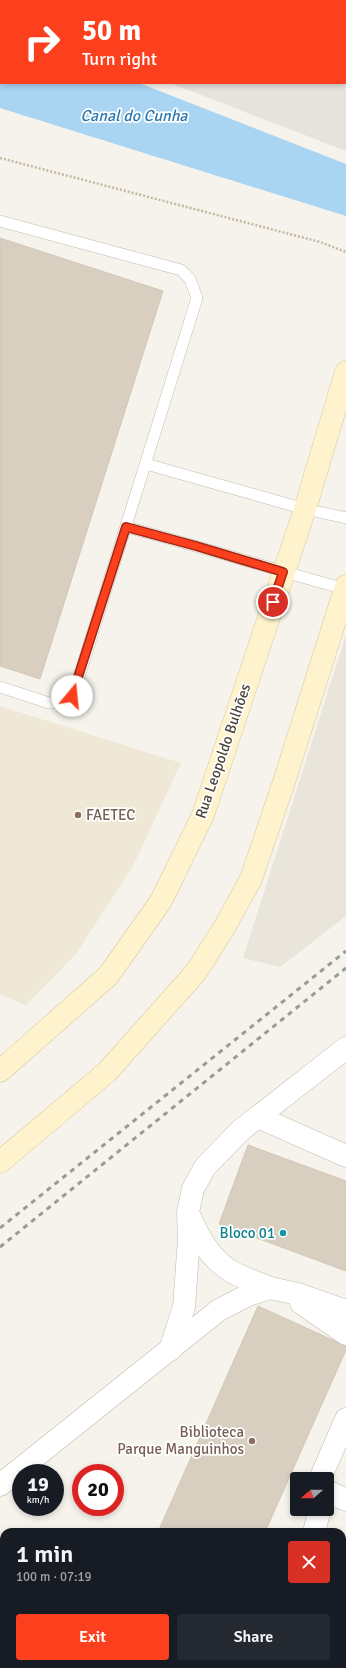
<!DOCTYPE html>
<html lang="en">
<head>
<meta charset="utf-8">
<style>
  body { margin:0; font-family:Signika,sans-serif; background:#242831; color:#f1f3f6; height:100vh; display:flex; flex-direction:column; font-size:15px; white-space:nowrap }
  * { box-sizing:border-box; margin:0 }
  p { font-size:13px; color:#9ea1a6 }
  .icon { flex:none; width:22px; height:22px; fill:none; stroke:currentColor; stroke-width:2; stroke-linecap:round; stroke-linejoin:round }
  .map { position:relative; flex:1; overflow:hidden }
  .details { position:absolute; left:0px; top:1528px; width:346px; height:140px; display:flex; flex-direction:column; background:#171b24; border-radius:12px 12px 0 0; box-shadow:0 2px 6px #0003 }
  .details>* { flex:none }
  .banner { position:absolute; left:0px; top:0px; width:346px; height:84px; box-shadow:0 2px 6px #0003; background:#fc3f1d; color:#fff; overflow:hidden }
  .needle { width:26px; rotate:250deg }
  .tools { position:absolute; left:290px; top:1472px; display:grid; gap:8px }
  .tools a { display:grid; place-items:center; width:44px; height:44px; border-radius:4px; background:#171b24; box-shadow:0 2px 6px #0003; font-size:20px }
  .speed { position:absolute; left:12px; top:1464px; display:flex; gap:8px; font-size:20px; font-weight:700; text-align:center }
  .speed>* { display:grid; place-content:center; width:52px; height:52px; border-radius:50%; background:#171b24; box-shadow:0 2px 6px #0003; line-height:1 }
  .speed small { font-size:10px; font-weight:400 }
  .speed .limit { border:6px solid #d22; background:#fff; color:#111 }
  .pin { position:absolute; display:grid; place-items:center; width:34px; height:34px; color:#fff; margin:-17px; border:2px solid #fff; border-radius:50%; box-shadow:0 1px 4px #0007 }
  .me { position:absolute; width:44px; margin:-22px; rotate:17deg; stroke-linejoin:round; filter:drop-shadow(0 0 3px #0008) }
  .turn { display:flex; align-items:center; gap:14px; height:84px; padding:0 16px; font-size:18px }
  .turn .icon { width:52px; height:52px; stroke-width:2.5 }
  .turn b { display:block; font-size:28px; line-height:34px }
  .round { display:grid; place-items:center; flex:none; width:42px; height:42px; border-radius:4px; background:#242831 }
  .headline { display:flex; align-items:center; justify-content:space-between; height:68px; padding:0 16px }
  h1 { font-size:24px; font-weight:600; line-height:30px }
  .action { display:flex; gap:8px; margin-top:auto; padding:8px 16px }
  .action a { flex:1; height:46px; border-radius:4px; background:#fc3f1d; color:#fff; font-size:16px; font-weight:600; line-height:46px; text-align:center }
  .action a+a { background:#242831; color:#f1f3f6 }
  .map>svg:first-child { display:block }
  .residential { fill:#eae5da }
  .industrial { fill:#e6e2dd }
  .education { fill:#efe8d6 }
  .water { fill:#a9d4f2 }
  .building { fill:#d8cfc1; stroke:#d3c7b4 }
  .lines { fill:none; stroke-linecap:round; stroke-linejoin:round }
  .service-casing { stroke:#c2bbae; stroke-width:12 }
  .minor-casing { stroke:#c2bbae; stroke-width:23 }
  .secondary-casing { stroke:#d6c79b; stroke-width:23 }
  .path { stroke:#c4b79f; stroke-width:2.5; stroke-dasharray:2 2; stroke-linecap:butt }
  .service { stroke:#fff; stroke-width:11 }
  .minor { stroke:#fff; stroke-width:22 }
  .secondary { stroke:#fff3cd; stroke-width:22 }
  .rail { stroke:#9a9a9a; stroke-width:3; stroke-dasharray:5 5; stroke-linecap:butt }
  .route-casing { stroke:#a42913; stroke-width:10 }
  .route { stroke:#fc3f1d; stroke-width:7 }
  .education-dot { fill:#8d6e63; stroke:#fff; stroke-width:1.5 }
  .culture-dot { fill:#0f9aa8; stroke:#fff; stroke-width:1.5 }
  .labels { text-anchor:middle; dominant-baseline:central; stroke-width:3.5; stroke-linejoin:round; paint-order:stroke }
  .street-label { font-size:15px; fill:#4b4439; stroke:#fff }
  .education-label { font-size:15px; fill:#785e54; stroke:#fff; text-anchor:start }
  .culture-label { font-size:15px; fill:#0d838f; stroke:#fff; text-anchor:end }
  .water-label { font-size:16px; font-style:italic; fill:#2e7ab2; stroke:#fff }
</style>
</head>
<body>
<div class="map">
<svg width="346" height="1668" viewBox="0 0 346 1668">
  <rect width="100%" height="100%" fill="#f6f3ec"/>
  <polygon class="residential" points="346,635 346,916 280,967 243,958"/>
  <polygon class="industrial" points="0,0 346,0 346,151 170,83 345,83 345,1 1,1 1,17"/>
  <polygon class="education" points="0,706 181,763 133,866 76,954 26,1005 0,995"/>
  <polygon class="water" points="0,29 1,83 139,83 346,164 346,216 0,108"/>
  <g class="building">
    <polygon points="0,238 163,291 40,679 0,666"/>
    <polygon points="248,1145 346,1181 346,1271 219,1224"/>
    <polygon points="258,1306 346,1346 346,1350 265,1532 158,1532"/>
  </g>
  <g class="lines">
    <defs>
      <g id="service">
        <polyline points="0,221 181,270 190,279 197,298 73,696 58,703 49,703 0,687"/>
        <polyline points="146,464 305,509 346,518"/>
        <path d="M 126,527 C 199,546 272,569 345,589"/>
      </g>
      <g id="minor">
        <polyline points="258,1117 346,1156"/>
        <path d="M 190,1217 C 199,1237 210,1258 229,1270 C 241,1278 257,1282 270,1288"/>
        <polyline points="301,1303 346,1334"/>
        <polyline points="170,1350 184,1307 189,1239 188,1212 193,1189 205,1167 241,1130 346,1048"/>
        <polyline points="320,1479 346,1419"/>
        <polyline points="0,1485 219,1310 248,1295 270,1288 298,1294 346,1311"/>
        <polyline points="327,1491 346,1500"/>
        <polyline points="314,1532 320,1509"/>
        <polyline points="342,1560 346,1562"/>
        <polyline points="0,1621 4,1623"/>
        <polyline points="98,1664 107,1668"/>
        <polyline points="67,1668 69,1664"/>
        <polyline points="257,1668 259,1664"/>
      </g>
      <g id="secondary">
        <polyline points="0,1071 108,976 161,901 203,815 305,509 346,372"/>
        <polyline points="0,1162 107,1072 196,972 224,928 251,879 283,785 346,586"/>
      </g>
    </defs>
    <use href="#service" class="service-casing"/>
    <use href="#minor" class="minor-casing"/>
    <use href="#secondary" class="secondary-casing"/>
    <polyline class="path" points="0,158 320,242 346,252"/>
    <use href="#service" class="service"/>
    <use href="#minor" class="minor"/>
    <use href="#secondary" class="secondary"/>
    <g class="rail">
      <polyline points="0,1228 346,951"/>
      <polyline points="0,1247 346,968"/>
    </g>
  </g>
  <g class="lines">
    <defs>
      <polyline id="route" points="72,696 126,527 196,546 283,572 273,602"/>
    </defs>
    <use href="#route" class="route-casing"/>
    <use href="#route" class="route"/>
  </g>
  <g class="education-dot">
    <circle cx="78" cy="815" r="4"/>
    <circle cx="252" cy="1441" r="4"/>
  </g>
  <circle class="culture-dot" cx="283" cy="1233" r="4"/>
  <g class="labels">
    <g class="street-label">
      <text transform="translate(223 751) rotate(-71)">Rua Leopoldo Bulhões</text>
    </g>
    <g class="education-label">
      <text x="86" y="815">FAETEC</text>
      <text x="244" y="1432" text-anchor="end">Biblioteca<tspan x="244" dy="17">Parque Manguinhos</tspan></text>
    </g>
    <g class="culture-label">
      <text x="275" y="1233">Bloco 01</text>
    </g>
    <g class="water-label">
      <text x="134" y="116">Canal do Cunha</text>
    </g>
  </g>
</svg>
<div class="tools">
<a><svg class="needle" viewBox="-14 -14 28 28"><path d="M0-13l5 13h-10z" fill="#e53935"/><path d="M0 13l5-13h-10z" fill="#9ea1a6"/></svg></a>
</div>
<div class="speed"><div>19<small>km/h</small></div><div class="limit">20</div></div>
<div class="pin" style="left:273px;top:602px;background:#d93025"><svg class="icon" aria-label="arrive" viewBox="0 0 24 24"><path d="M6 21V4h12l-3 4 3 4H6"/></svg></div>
<svg class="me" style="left:72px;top:696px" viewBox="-20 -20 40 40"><circle r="19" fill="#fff"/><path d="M0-13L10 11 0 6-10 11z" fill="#fc3f1d"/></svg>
<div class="banner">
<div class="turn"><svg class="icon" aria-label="right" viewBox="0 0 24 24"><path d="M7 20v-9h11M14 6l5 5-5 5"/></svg><div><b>50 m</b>Turn right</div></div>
</div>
<section class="details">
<div class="headline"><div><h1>1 min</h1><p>100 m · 07:19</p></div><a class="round" style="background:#d93025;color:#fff"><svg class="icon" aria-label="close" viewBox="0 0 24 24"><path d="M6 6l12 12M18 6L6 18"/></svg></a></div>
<div class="action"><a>Exit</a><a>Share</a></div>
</section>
</div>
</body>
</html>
